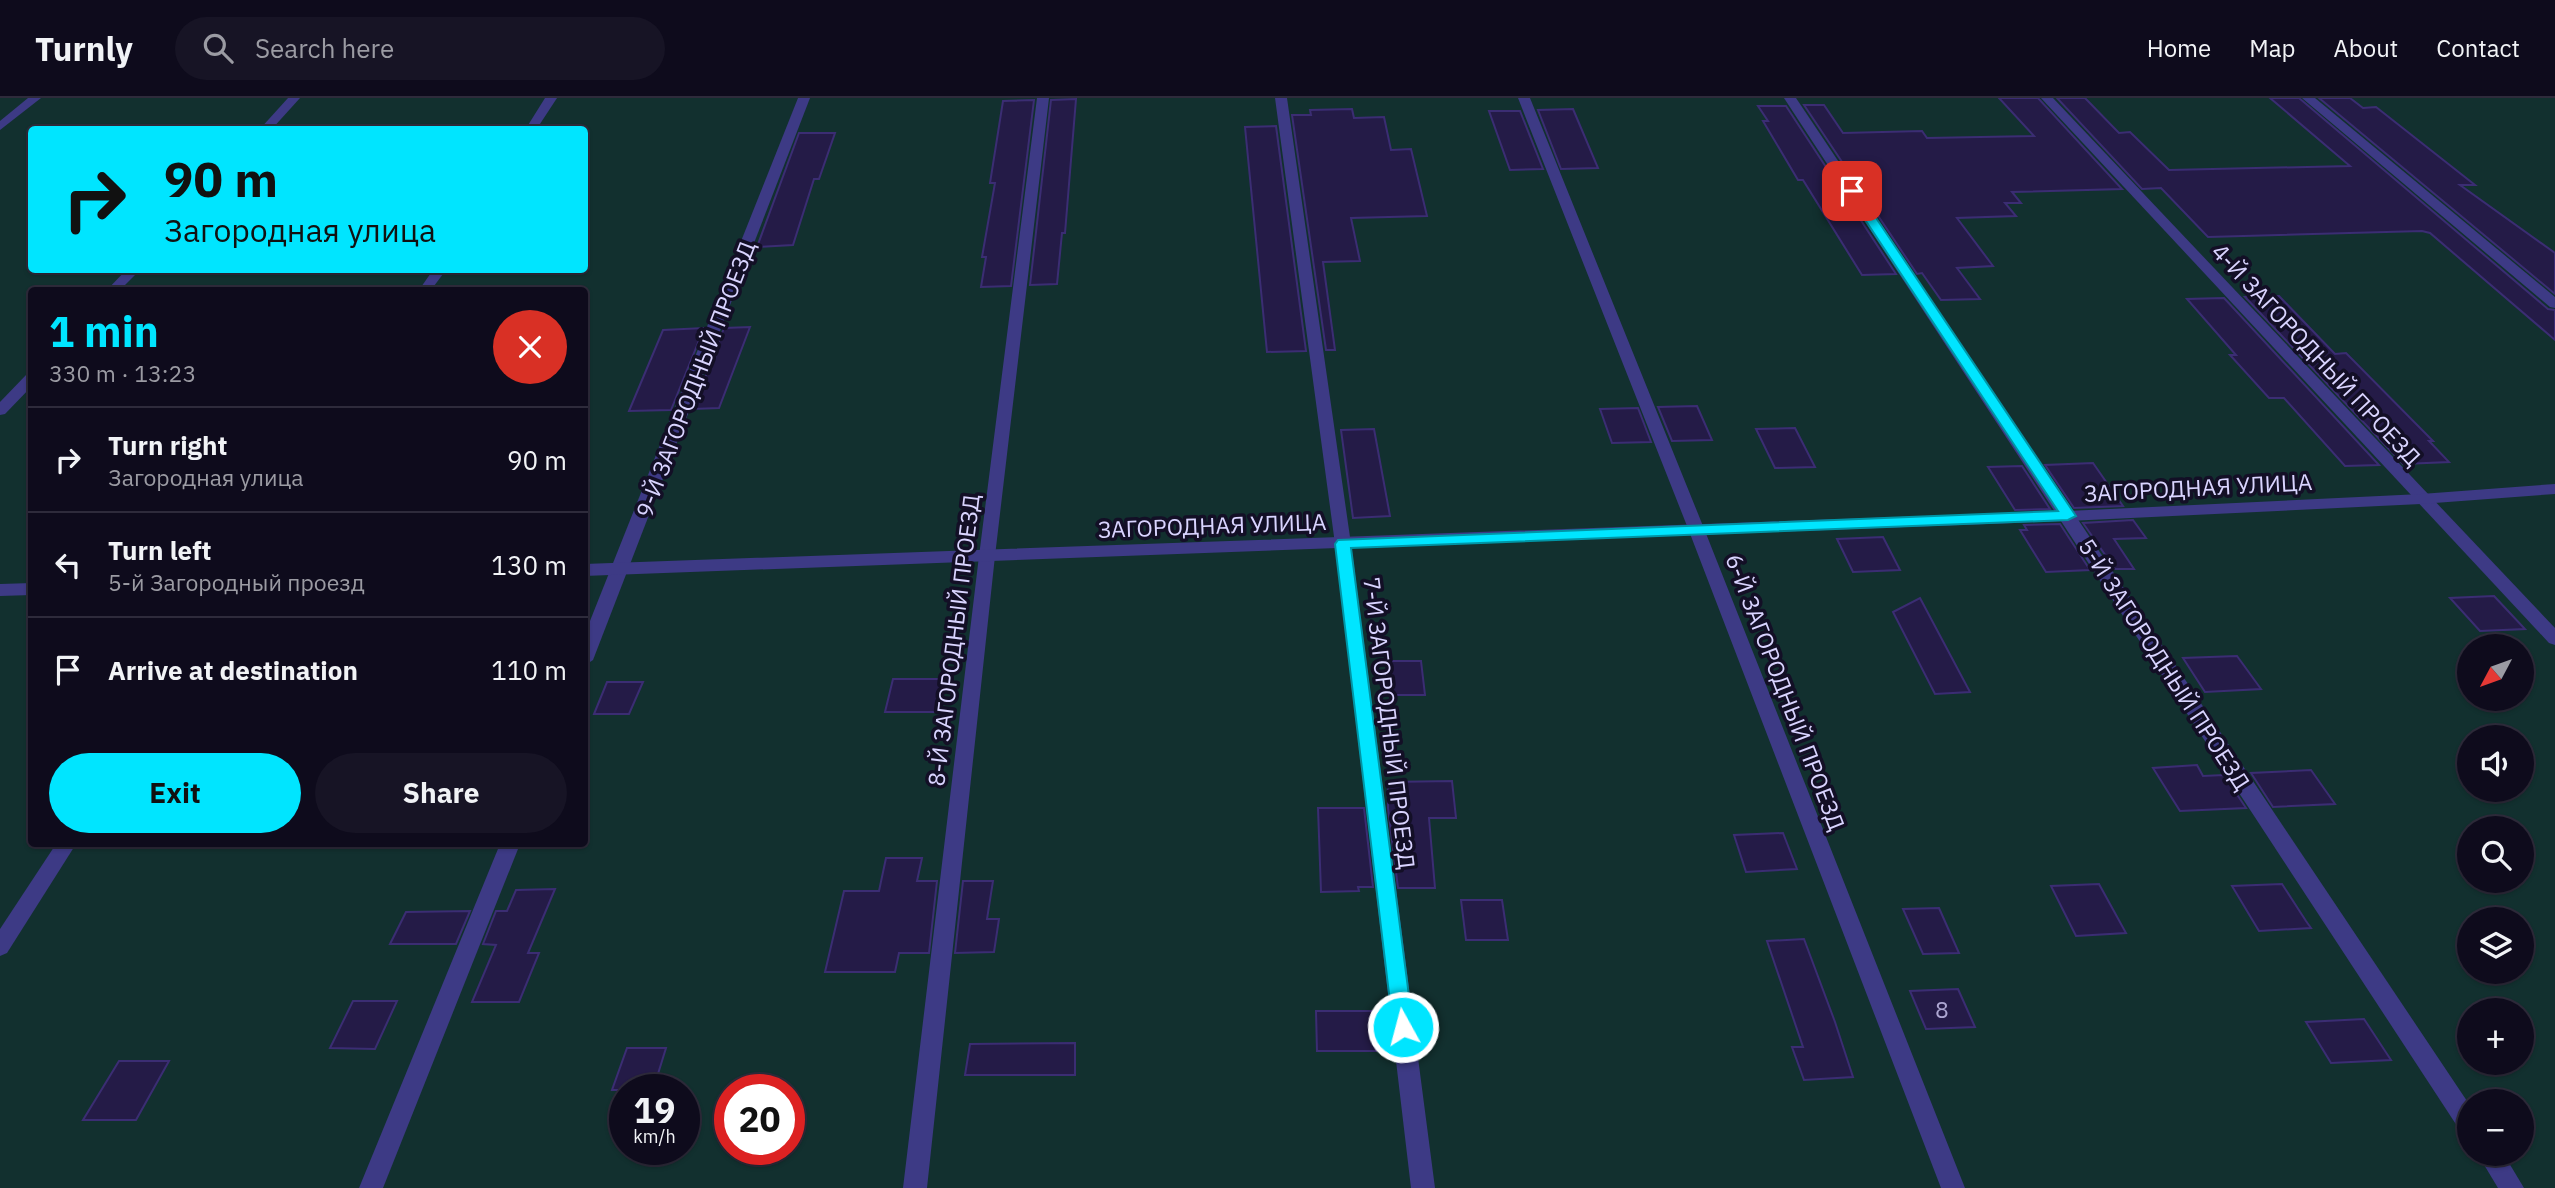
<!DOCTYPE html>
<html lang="en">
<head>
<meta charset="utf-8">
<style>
  body { margin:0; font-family:"IBM Plex Sans",sans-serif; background:#171425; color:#f1f3f6; height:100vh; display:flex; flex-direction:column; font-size:26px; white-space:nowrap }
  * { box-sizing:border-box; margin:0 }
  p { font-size:23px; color:#9b9ba3 }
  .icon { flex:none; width:38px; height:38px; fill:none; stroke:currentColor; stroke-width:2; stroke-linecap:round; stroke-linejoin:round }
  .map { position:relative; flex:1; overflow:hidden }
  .details { position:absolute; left:28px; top:189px; width:560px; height:560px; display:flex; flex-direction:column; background:#0e0b1c; border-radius:7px; box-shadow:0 2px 5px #0004,0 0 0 2px #2e2b3b }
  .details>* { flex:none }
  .hud { position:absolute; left:28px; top:28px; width:560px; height:147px; border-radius:7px; box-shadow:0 2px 5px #0004,0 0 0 2px #2e2b3b; background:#00e5ff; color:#111; overflow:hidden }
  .needle { width:46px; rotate:229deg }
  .tools { position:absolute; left:2457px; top:536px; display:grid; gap:14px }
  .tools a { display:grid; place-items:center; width:77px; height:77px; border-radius:50%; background:#0e0b1c; box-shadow:0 2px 5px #0004,0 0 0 2px #2e2b3b; font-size:35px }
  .speed { position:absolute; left:609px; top:976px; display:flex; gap:14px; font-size:35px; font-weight:700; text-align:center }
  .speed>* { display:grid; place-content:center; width:91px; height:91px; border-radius:50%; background:#0e0b1c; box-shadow:0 2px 5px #0004,0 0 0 2px #2e2b3b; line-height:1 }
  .speed small { font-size:18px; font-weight:400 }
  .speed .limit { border:10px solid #d22; background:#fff; color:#111 }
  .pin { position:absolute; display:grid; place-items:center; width:60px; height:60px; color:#fff; margin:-30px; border-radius:14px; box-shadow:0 4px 10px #0006 }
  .me { position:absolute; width:77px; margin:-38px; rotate:353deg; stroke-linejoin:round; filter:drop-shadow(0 0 5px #0008) }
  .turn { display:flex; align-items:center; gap:24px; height:147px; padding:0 21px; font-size:32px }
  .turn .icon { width:91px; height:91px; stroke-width:2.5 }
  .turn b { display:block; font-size:49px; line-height:60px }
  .round { display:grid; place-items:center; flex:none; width:74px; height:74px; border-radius:37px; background:#171425 }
  .overview { display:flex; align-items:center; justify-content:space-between; height:119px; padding:0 21px }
  h1 { font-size:42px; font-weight:700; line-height:52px; color:#00e5ff }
  .cta { display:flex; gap:14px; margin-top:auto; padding:14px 21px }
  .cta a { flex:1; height:80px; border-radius:42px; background:#00e5ff; color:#111; font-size:28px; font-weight:700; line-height:80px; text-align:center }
  .cta a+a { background:#171425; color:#f1f3f6 }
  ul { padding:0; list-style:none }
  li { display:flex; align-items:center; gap:21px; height:105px; padding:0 21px; border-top:2px solid #2e2b3b }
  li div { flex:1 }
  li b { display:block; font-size:26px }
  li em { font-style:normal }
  header { display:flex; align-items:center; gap:42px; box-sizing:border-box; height:98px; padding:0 35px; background:#0e0b1c; border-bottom:2px solid #2e2b3b }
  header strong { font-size:33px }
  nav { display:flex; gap:38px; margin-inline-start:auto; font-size:24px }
  .search { width:490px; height:63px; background:#171425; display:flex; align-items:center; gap:18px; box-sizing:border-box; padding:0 24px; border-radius:38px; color:#9b9ba3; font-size:26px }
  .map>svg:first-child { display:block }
  .green { fill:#12302f; fill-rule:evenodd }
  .building { fill:#241b47; stroke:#3b2d73; stroke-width:2 }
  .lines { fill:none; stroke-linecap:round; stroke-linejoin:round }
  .lane { fill:#3d3a85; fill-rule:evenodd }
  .street { fill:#3d3a85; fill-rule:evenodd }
  .route { fill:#00e5ff; stroke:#0095a6; stroke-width:2 }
  .labels { text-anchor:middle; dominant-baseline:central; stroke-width:7; stroke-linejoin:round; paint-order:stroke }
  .street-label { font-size:23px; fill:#d9d4ff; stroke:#130f26 }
  .near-number-label { font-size:23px; fill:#aca6d1 }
</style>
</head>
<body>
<header>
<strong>Turnly</strong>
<div class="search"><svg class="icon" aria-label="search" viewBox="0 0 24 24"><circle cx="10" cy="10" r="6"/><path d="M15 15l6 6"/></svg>Search here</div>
<nav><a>Home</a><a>Map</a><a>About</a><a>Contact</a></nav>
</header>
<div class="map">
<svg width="2555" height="1090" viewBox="0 0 2555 1090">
  <rect width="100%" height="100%" fill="#130f26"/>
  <path class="green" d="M 0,0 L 2555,0 L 2555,1090 L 0,1090 ZM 32,32 L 584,32 L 584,172 L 32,172 ZM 32,192 L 584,192 L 584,746 L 32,746 ZM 2469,548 L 2522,548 L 2522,600 L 2469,600 ZM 2469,639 L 2522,639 L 2522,691 L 2469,691 ZM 2469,730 L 2522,730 L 2522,782 L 2469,782 ZM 2469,821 L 2522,821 L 2522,873 L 2469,873 ZM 2469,912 L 2522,912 L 2522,964 L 2469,964 ZM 625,992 L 684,992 L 684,1052 L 625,1052 ZM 730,992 L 789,992 L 789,1052 L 730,1052 ZM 2469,1003 L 2522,1003 L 2522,1055 L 2469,1055 Z"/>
  <g class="building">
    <polygon points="1999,0 2038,0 2122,91 2012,94 2021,105 2005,105 2016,118 1957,120 1993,168 1957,170 1980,201 1941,202 1922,175 1917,176 1804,7 1824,7 1843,35 1922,33 1927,40 2034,38"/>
    <polygon points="2057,0 2085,0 2119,35 2130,34 2169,72 2350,68 2270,0 2299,0 2548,211 2555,212 2555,242 2430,135 2422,133 2208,139 2161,90 2142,91"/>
    <polygon points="2319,0 2350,0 2363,10 2376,9 2475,87 2460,87 2555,155 2555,196"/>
    <polygon points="1076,1 1065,135 1062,135 1057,186 1030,187 1051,2"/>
    <polygon points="1034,2 1011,188 981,189 986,159 982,159 995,85 990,85 1003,3"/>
    <polygon points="1758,8 1786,8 1896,176 1862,177 1803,82 1798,82 1763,23 1768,23"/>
    <polygon points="1352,11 1354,20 1384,19 1391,52 1411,51 1427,118 1351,120 1360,163 1323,164 1335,252 1326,252 1292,17 1311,17 1310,12"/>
    <polygon points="1573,11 1598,70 1561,71 1538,12"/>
    <polygon points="1489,13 1520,13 1543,71 1510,72"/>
    <polygon points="1276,28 1306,253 1267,254 1245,29"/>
    <polygon points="799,35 835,35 819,81 814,81 793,147 757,149"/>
    <polygon points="2279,198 2335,256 2346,255 2433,343 2429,343 2449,364 2403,366 2245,199"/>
    <polygon points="2224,200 2379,367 2345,368 2284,300 2269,300 2230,257 2236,257 2187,201"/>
    <polygon points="750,229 719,310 693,311 724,230"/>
    <polygon points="704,230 671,312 629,313 663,232"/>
    <polygon points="1697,308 1712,342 1672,343 1658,309"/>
    <polygon points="1638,310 1651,344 1612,345 1600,311"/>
    <polygon points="1795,330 1815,369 1775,370 1756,331"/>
    <polygon points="1374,331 1390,418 1353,420 1341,332"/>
    <polygon points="2093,365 2123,408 2074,410 2045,367"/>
    <polygon points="2022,368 2050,411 2015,412 1988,369"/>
    <polygon points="2133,422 2146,440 2114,441 2134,471 2115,471 2083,425"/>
    <polygon points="2060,426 2090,472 2046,474 2020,432 2027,432 2024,427"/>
    <polygon points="1883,439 1900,472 1853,474 1837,441"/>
    <polygon points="2494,498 2525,531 2480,533 2450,500"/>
    <polygon points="1920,500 1970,594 1935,596 1893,514"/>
    <polygon points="2237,558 2261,591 2205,594 2183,560"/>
    <polygon points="1386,563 1421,563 1425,597 1389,597"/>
    <polygon points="893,581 945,581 937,614 885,614"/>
    <polygon points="607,584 643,584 629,616 594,616"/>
    <polygon points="2197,667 2203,678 2224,677 2246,710 2180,713 2153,670"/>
    <polygon points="2311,672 2335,706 2273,709 2251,675"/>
    <polygon points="1452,683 1456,720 1429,720 1435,790 1398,790 1388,710 1388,684"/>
    <polygon points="1318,710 1364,710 1373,789 1358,789 1359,793 1321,794"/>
    <polygon points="1783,735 1797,771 1746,774 1734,737"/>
    <polygon points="886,760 922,760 917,783 937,783 929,855 899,855 895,874 825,874 844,793 879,793"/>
    <polygon points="963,783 993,783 987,821 999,821 994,854 955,855"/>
    <polygon points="2099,786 2126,835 2076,838 2051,788"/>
    <polygon points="2282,786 2306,823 2311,830 2259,833 2232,788"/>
    <polygon points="555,791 528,855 539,855 519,904 472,904 496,847 483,846 496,813 507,813 516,792"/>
    <polygon points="1461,802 1502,802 1508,842 1466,842"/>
    <polygon points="1939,810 1959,855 1923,856 1903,811"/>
    <polygon points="470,813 456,846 390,846 406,814"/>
    <polygon points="1804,841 1835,924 1853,979 1804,982 1792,949 1803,949 1767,843"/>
    <polygon points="1958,891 1975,929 1926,931 1910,893"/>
    <polygon points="353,903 397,903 375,951 330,950"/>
    <polygon points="1316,913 1374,913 1376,953 1317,953"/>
    <polygon points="2364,921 2391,962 2331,965 2306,924"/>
    <polygon points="1075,945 1075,977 965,977 970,946"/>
    <polygon points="627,950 666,950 653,992 612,992"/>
    <polygon points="119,963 169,963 136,1022 83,1022"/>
  </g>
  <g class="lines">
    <g class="lane">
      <polygon points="28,0 41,0 0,32 0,23"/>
      <polygon points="288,0 300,0 271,32 259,32"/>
      <polygon points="545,0 557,0 536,32 525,32"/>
      <polygon points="798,0 810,0 593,562 584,568 584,538"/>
      <polygon points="1037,0 1049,0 995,458 927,1090 903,1090 979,458"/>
      <polygon points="1275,0 1287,0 1351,446 1435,1090 1411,1090 1335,446"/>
      <polygon points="1518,0 1530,0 1705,433 1965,1090 1941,1090 1689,433"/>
      <polygon points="1784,0 1796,0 2469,1006 2469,1037 2461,1034"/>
      <polygon points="2041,0 2053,0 2555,530 2555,547 2549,545"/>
      <polygon points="2302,0 2315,0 2555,199 2555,210 2550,209"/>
      <polygon points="126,172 140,172 120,192 107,192"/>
      <polygon points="433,172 446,172 431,192 419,192"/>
      <polygon points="32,275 32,288 5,316 0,317 0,304 27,276"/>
      <polygon points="56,746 76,746 7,855 0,858 0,831"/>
      <polygon points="500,746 520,746 383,1090 359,1090"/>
      <polygon points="2477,1055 2503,1055 2524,1090 2498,1090"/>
    </g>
    <g class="street">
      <polygon points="2555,386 2555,396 2421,406 2068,423 584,478 584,466 2068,413 2421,396"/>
      <polygon points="32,485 32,497 0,498 0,486"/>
    </g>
  </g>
  <polygon class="route" points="1848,90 1856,90 2076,418 2068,422 1351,450 1413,929 1410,935 1403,938 1396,935 1393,929 1335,446 1338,442 2058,413 1846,93"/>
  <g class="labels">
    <g class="street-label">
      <text transform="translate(2317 256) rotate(47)">4-Й ЗАГОРОДНЫЙ ПРОЕЗД</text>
      <text transform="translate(695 281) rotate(-69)">9-Й ЗАГОРОДНЫЙ ПРОЕЗД</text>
      <text transform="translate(2198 389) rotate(-3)">ЗАГОРОДНАЯ УЛИЦА</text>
      <text transform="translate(1212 427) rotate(-2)">ЗАГОРОДНАЯ УЛИЦА</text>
      <text transform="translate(953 542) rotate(-83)">8-Й ЗАГОРОДНЫЙ ПРОЕЗД</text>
      <text transform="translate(2165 566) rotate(57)">5-Й ЗАГОРОДНЫЙ ПРОЕЗД</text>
      <text transform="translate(1786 594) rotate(69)">6-Й ЗАГОРОДНЫЙ ПРОЕЗД</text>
      <text transform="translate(1390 625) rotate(83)">7-Й ЗАГОРОДНЫЙ ПРОЕЗД</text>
    </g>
    <g class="near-number-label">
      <text x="1942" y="911">8</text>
    </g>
  </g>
</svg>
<div class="tools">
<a><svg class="needle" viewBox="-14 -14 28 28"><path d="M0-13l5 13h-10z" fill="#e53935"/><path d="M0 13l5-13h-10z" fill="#9b9ba3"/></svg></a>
<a><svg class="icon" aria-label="sound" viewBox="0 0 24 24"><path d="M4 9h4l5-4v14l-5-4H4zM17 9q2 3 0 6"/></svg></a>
<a><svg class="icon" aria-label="search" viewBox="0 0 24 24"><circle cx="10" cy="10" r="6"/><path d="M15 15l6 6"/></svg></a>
<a><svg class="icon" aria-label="layers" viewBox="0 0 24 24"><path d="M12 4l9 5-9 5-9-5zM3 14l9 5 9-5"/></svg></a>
<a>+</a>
<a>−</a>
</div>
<div class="speed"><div>19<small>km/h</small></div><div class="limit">20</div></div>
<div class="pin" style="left:1852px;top:93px;background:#d93025"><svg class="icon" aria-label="arrive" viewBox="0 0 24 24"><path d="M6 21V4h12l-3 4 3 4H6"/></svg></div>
<svg class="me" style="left:1403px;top:929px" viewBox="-20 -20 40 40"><circle r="17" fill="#00e5ff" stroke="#fff" stroke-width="3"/><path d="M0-11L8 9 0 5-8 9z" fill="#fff"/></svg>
<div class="hud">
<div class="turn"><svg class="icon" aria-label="right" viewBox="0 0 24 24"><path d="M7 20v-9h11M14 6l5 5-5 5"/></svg><div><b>90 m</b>Загородная улица</div></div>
</div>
<section class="details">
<div class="overview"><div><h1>1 min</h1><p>330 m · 13:23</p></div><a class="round" style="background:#d93025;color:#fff"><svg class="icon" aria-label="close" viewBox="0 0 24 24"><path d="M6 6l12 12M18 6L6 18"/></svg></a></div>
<ul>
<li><svg class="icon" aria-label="right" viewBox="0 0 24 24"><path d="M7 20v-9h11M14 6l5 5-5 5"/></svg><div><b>Turn right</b><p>Загородная улица</p></div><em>90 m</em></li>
<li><svg class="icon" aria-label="left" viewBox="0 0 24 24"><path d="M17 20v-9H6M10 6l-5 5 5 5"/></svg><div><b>Turn left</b><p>5-й Загородный проезд</p></div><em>130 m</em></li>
<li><svg class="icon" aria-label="arrive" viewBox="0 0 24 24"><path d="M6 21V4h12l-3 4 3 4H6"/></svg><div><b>Arrive at destination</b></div><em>110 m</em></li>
</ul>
<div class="cta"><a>Exit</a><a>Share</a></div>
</section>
</div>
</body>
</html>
